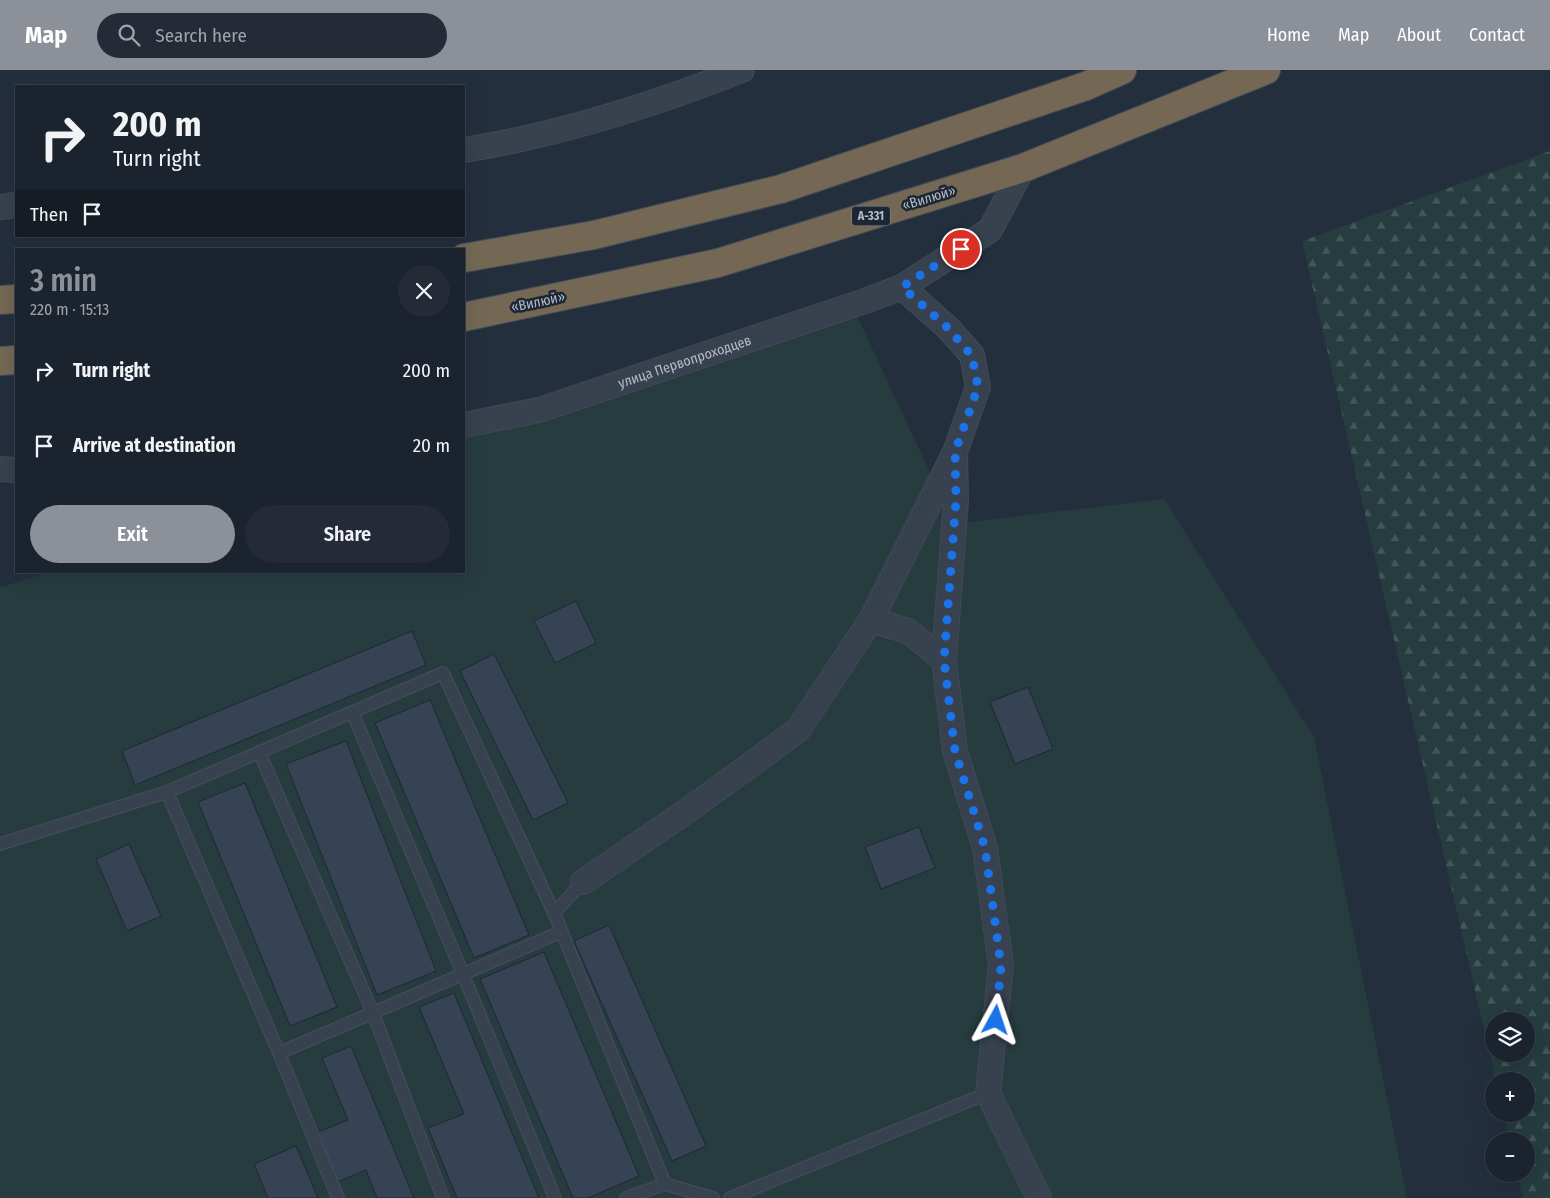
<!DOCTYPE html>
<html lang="en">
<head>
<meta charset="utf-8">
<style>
  body { margin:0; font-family:"Fira Sans Condensed",sans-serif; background:#242b36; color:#f1f3f6; height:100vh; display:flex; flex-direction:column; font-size:19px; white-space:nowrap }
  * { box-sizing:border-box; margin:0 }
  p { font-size:16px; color:#a0a4aa }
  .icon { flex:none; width:28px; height:28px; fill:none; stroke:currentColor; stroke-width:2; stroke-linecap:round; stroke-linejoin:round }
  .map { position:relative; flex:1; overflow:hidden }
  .drawer { position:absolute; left:15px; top:178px; width:450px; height:325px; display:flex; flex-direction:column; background:#1b232e; border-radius:0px; box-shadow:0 5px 20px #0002,0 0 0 1px #39404a }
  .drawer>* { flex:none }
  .top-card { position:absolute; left:15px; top:15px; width:450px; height:152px; border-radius:0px; box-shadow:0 5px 20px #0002,0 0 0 1px #39404a; background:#1b232e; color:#f1f3f6; overflow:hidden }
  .controls { position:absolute; left:1485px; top:942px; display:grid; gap:10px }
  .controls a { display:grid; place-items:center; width:50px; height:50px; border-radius:50%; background:#1b232e; box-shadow:0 5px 20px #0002,0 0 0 1px #39404a; font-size:25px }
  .pin { position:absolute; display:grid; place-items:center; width:42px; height:42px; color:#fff; margin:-21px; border:2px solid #fff; border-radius:50%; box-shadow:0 1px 5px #0007 }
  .me { position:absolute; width:55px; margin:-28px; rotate:5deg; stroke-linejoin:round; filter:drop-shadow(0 0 4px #0008) }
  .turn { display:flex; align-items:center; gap:18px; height:105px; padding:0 15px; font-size:22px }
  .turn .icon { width:65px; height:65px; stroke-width:2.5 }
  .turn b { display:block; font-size:35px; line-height:42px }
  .then { display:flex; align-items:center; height:48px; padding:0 15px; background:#0003; gap:10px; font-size:19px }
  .round { display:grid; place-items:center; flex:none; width:52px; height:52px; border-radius:26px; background:#242b36 }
  .summary { display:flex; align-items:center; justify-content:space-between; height:85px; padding:0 15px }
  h1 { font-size:30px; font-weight:600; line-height:38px; color:#8c9099 }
  .cta { display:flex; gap:10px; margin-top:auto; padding:10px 15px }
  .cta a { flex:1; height:58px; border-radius:30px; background:#8c9099; color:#fff; font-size:20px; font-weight:600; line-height:58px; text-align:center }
  .cta a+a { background:#242b36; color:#f1f3f6 }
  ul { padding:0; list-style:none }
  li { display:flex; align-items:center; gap:15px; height:75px; padding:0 15px }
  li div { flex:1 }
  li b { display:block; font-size:19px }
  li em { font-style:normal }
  header { display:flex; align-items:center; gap:30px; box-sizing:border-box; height:70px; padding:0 25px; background:#8c9099; color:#fff }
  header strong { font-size:24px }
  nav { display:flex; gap:28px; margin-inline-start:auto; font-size:18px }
  .search { width:350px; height:45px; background:#242b36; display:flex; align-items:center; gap:12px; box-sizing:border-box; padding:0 18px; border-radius:28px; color:#a0a4aa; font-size:19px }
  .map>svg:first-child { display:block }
  .forest { fill:url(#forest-firs); fill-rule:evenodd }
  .garden { fill:#263c3f }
  .building { fill:#364354; stroke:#1f2835 }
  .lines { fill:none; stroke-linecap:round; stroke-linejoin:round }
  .lane-casing { stroke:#414a57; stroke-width:14 }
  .street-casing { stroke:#414a57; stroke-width:26 }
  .highway-casing { stroke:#434c59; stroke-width:30 }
  .lane { stroke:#38414e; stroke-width:11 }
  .street { stroke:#38414e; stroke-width:24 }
  .highway { stroke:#746855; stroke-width:28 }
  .route { stroke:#1a73e8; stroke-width:9; stroke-dasharray:0 16.2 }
  .labels { text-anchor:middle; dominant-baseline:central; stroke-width:5; stroke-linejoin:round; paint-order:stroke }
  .shield { fill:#1d2633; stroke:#878f9c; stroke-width:1 }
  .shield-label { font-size:12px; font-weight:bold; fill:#b4bcc9 }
  .street-label { font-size:14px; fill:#b4bcc9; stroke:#1d2633 }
</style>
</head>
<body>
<header>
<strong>Map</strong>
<div class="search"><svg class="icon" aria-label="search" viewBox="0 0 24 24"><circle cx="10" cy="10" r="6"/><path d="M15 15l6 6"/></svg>Search here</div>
<nav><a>Home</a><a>Map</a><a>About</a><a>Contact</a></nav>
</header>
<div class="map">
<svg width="1550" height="1128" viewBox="0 0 1550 1128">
  <defs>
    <pattern id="forest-firs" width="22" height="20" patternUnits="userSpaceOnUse" patternTransform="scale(1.25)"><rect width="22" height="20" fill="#263c3f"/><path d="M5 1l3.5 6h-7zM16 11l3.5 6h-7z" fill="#435659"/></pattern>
  </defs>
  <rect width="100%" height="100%" fill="#242f3e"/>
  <path class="forest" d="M 1550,81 L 1550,1128 L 1523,1128 L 1518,1104 L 1526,1104 L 1526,1071 L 1510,1071 L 1504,1044 L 1526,1044 L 1526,1011 L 1496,1011 L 1302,171 ZM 1494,951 L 1526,951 L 1526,984 L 1494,984 Z"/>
  <polygon class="garden" points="850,231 954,454 1164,429 1314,667 1407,1128 0,1128 0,518 49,501 464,501 464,361"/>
  <g class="building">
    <polygon points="576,531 596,573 555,593 534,551"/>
    <polygon points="412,561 426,595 135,715 122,681"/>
    <polygon points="494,584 568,733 533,750 460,601"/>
    <polygon points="1028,617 1053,679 1015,694 990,632"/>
    <polygon points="430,630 529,865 474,888 375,653"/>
    <polygon points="346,671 436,901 377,925 286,694"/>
    <polygon points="245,713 337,937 290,956 198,732"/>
    <polygon points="919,757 935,798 881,819 865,777"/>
    <polygon points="129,774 161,846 127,861 96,789"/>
    <polygon points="609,855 706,1076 672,1091 574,871"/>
    <polygon points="544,882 639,1106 588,1128 573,1128 480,909"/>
    <polygon points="454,923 539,1128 457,1128 428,1058 464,1044 419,937"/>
    <polygon points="351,976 414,1128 377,1128 366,1100 337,1112 316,1063 348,1050 322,988"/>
    <polygon points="296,1076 318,1128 268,1128 254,1094"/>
  </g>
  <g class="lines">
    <defs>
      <g id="lane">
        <polyline points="352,642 463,904 555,1128"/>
        <polyline points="259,682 373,943 443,1128"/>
        <polyline points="167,722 279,983 338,1128"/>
        <polyline points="0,774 167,722 443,603 554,843 583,812"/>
        <polyline points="554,843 665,1114 713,1128"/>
        <polyline points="279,983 561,862"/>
        <polyline points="626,1128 665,1114"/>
        <polyline points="730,1128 988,1023"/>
      </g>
      <g id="street">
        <path d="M 464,80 C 559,65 653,35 742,0"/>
        <polyline points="0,137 16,135"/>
        <polyline points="902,217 948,258 972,285 978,317 955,382 956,430 944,590 955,681 985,778 1001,895 988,1023 1039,1128"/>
        <path id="s1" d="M 464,355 L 539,340 L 865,231 L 902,217 L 990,160 L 1023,98"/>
        <polyline points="0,399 16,400"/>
        <polyline points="871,550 908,561 944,590"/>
        <polyline points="583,812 694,736 798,660 871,550 954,384"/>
      </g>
      <g id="highway">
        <polyline points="464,188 594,165 781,119 1086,16 1122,0"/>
        <polyline points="0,230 16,229"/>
        <polyline points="464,247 718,193 1023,98 1266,0"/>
        <polyline points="0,291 16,290"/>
      </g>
    </defs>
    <use href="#lane" class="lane-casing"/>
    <use href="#street" class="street-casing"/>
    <use href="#highway" class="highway-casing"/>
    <use href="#lane" class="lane"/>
    <use href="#street" class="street"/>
    <use href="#highway" class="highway"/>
  </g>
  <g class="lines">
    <polyline class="route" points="961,179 902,217 948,258 972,286 978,317 955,382 956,430 944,590 955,681 985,778 1001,896 996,950"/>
  </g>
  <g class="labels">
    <rect class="shield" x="852" y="136.5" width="38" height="19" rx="4"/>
    <g class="shield-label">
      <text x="871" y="146">А-331</text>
    </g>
    <g class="street-label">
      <text transform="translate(929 128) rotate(-17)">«Вилюй»</text>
      <text transform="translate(538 232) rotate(-12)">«Вилюй»</text>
      <text stroke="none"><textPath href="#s1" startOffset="230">улица Первопроходцев</textPath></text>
    </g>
  </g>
</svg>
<div class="controls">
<a><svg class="icon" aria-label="layers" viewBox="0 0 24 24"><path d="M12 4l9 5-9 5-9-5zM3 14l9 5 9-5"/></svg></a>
<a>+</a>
<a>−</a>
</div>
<div class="pin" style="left:961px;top:179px;background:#d93025"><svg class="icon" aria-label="arrive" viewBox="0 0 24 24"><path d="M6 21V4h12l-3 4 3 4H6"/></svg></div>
<svg class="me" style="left:996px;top:950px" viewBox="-20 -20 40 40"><path d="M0-17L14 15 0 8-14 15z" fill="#1a73e8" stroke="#fff" stroke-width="4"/></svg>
<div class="top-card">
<div class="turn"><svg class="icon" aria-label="right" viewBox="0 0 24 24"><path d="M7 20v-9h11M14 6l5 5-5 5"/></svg><div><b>200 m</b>Turn right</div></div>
<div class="then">Then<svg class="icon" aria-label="arrive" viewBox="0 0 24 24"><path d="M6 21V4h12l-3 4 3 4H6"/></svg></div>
</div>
<section class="drawer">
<div class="summary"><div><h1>3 min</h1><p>220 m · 15:13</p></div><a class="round"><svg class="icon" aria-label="close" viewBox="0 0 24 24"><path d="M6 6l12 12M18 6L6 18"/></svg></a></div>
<ul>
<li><svg class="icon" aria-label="right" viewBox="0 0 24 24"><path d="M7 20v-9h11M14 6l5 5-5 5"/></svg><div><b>Turn right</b></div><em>200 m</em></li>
<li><svg class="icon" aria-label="arrive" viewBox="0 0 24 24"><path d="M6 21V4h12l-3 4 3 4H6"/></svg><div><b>Arrive at destination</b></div><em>20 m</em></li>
</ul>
<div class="cta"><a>Exit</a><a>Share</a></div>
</section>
</div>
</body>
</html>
